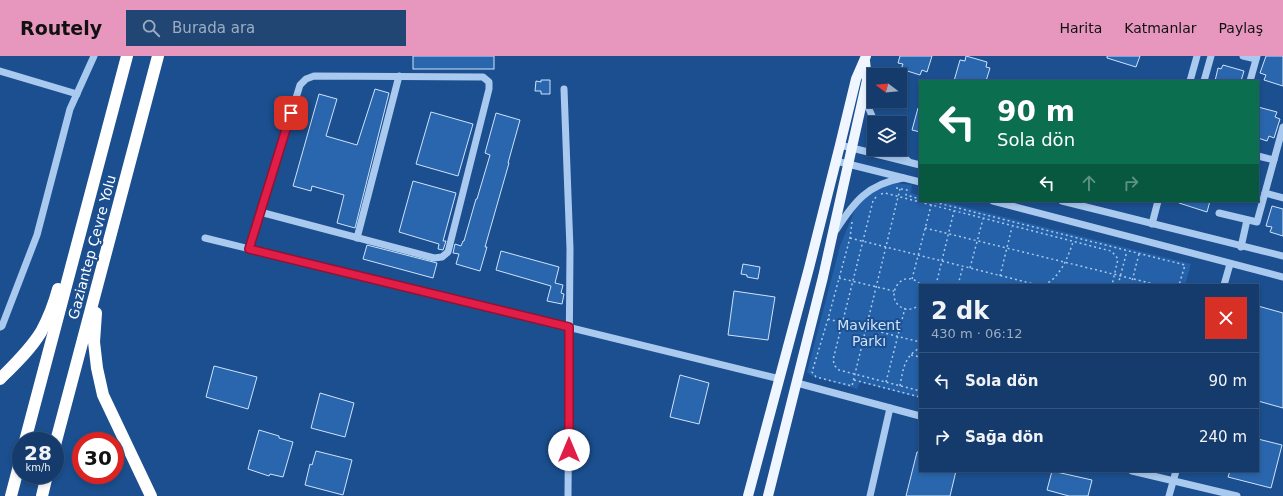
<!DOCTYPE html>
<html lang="tr">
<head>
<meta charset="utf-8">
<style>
  body { margin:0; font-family:"DejaVu Sans",sans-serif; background:#214673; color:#f1f3f6; height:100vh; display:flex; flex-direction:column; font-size:15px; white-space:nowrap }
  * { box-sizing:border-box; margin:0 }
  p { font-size:13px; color:#9dadc1 }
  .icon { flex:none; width:22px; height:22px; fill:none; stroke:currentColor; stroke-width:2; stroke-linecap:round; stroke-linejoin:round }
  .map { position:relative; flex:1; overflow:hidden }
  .sheet { position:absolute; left:919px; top:228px; width:340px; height:188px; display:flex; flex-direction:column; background:#143b6b; border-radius:0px; box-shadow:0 2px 6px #0003,0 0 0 1px #33557e }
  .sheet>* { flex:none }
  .hud { position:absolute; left:919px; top:24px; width:340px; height:122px; border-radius:0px; box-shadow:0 2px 6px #0003,0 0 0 1px #33557e; background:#0b6e4f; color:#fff; overflow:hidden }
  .needle { width:26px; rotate:286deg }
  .fabs { position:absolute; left:867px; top:12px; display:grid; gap:8px }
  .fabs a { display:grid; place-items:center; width:40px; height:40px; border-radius:0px; background:#143b6b; box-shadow:0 2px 6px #0003,0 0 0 1px #33557e; font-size:20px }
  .speed { position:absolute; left:12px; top:376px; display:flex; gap:8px; font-size:20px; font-weight:700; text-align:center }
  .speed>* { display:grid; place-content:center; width:52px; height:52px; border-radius:50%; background:#143b6b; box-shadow:0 2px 6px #0003,0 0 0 1px #33557e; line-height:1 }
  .speed small { font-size:10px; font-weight:400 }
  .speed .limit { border:6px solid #d22; background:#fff; color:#111 }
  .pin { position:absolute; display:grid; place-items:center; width:34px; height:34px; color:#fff; margin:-17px; border-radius:8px; box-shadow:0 2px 6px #0006 }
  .me { position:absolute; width:44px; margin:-22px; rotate:0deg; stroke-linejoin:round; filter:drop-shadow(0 0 3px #0008) }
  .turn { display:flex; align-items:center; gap:14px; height:84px; padding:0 12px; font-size:18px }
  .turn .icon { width:52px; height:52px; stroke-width:2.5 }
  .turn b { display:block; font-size:28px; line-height:34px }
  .lanes { display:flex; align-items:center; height:38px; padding:0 12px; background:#0003; justify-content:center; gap:20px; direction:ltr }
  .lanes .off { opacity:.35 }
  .round { display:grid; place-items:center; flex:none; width:42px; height:42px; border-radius:0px; background:#214673 }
  .head { display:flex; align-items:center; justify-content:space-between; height:68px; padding:0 12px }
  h1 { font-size:24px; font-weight:600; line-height:30px }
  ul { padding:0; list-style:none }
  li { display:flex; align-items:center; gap:12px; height:56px; padding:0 12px; border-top:1px solid #33557e }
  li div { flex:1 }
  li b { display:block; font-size:15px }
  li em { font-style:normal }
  header { display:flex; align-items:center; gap:24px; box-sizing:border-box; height:56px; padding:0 20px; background:#e797bd; color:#111 }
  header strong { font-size:19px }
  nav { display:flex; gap:22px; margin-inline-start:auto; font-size:14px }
  .search { width:280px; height:36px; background:#214673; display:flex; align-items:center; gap:10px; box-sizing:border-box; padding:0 14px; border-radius:0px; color:#9dadc1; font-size:15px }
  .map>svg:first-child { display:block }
  .green { fill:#2461a8 }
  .building { fill:#2a66ad; stroke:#cfe3fa }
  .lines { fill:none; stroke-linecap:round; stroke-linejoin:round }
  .path { stroke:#a9c9ee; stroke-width:1.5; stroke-dasharray:2 3; stroke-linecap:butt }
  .minor { stroke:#a9c9ee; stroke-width:7 }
  .major { stroke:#f0f6ff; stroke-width:10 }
  .highway { stroke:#fff; stroke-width:12 }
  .route-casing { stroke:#92132f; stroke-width:10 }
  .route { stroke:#e11d48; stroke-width:7 }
  .labels { text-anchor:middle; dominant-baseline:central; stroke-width:4; stroke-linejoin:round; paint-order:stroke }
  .street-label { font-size:14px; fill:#fff; stroke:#1b4f8f }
  .park-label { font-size:14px; fill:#cfe3fa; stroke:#1b4f8f }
</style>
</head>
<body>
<header>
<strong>Routely</strong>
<div class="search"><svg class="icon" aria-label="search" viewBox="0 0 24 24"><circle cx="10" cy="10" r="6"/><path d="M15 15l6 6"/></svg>Burada ara</div>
<nav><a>Harita</a><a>Katmanlar</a><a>Paylaş</a></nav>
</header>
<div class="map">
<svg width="1283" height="440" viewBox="0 0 1283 440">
  <rect width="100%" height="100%" fill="#1b4f8f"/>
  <polygon class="green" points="896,127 912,129 911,137 920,140 920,145 941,145 1191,208 1185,229 920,229 920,342 860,326 857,333 812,320 807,316 840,190 856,151 874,132"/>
  <g class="building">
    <rect x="413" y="0" width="81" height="13"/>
    <polygon points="900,0 932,0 927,16 922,14 920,19 901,13 903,8 898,7"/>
    <polygon points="966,0 987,6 986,11 990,12 986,25 954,25 960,4 965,5"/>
    <polygon points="1107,0 1140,0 1136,11 1107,2"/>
    <polygon points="1266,0 1283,0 1283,30 1264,24 1266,19 1260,17"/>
    <polygon points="1223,9 1244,15 1241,25 1215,25 1218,12 1221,13"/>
    <polygon points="541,24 550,24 550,38 541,38 541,35 535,35 536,25 541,26"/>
    <polygon points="375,33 389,37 355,172 337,167 344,139 312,130 311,135 293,130 319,38 337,43 326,80 357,89"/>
    <polygon points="1258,51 1277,56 1275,61 1280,63 1274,82 1269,80 1267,85 1258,82"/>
    <polygon points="918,52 920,52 920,76 912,74"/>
    <polygon points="431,56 473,68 458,120 416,108"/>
    <polygon points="496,57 520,64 508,107 509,107 485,191 487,191 480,215 456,208 459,198 453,197 455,188 461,190 463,185 464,185 476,143 477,143 490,99 485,97"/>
    <polygon points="413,125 456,137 443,185 446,185 443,194 438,193 439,188 399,176"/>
    <polygon points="1179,145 1210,145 1207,156 1179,147"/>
    <polygon points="1272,150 1283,153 1283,180 1270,176 1272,171 1266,170"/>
    <polygon points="367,189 437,207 433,222 363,203"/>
    <polygon points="501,195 559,211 555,227 563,229 561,237 564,238 562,248 547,245 551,230 496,214"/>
    <polygon points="743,208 760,211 758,223 747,221 747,219 741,218"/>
    <polygon points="734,235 775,241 768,284 728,279"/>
    <polygon points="1258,250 1283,257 1283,352 1258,345"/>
    <polygon points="214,310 257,321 248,353 206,341"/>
    <polygon points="680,319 709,327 699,368 670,361"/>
    <polygon points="320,337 354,347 345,381 311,372"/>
    <polygon points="259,374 279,380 279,382 293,386 283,421 270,418 269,420 248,413"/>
    <polygon points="1258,383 1282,389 1271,432 1228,421 1230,415 1258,415"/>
    <polygon points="316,395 352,404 343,439 305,429 310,408 312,409"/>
    <polygon points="917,396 920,396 920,415 956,415 950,440 906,440"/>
    <polygon points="1052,415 1092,424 1088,440 1069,440 1047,434"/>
  </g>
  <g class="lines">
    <g class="path">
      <polyline points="896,132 907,134 906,139 920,143"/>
      <polyline points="881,138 885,137 1111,195 1115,199 1118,203 1112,229"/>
      <polyline points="876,141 873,145 833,304 835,310 839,314 920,335"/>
      <polyline points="930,145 1185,209 1179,229"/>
      <polyline points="852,166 850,182 828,263 812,316 816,321 852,330 900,133"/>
      <polyline points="925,172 1158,229"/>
      <polyline points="850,182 1038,229"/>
      <polyline points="970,212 983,163"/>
      <polyline points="1000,220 1012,171"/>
      <polyline points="839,222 894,235"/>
      <polyline points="912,223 932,146"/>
      <polyline points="936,229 954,155"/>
      <polyline points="958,229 963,210"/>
      <path d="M 1044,229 C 1060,222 1068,201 1073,186"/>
      <polyline points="1118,229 1127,195"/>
      <polyline points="1131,229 1139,198"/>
      <path d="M 920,248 C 916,252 911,254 905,253 C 881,245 901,208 921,229"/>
      <polyline points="828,263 920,286"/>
      <polyline points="911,299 920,301"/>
      <polyline points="854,324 920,341"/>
      <polyline points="886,326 905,252"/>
      <path d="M 900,330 C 903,314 904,300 920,292"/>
    </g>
    <g class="minor">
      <polyline points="1243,0 1256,3"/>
      <polyline points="0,15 77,38"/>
      <polyline points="1190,25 1197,0"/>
      <polyline points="1204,25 1211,0"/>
      <polyline points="1250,25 1257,0"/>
      <polyline points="564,33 570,193 568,440"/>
      <polyline points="864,41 875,67"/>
      <polyline points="840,89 920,109"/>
      <polyline points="894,93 908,105"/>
      <polyline points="1258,100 1274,104"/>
      <polyline points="836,105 920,126"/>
      <polyline points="1265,137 1283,142"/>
      <polyline points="993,145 1283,221"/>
      <polyline points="1062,145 1283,200"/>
      <polyline points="1219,157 1257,166 1283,71"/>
      <polyline points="1152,168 1158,145"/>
      <path d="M 836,174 C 854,146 868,128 903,122"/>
      <polyline points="205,182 780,323"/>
      <polyline points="357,182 399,20"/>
      <polyline points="1241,191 1247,164"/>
      <polyline points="249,193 300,29 306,23 314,20 483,21 489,26 489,33 448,196 442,201 434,202 260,156"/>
      <polyline points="1224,229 1230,208"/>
      <polyline points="0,271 2,270 37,179 70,53 94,0"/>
      <polyline points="797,327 920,360"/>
      <polyline points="1132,415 1237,440"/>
      <polyline points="870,440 890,352"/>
      <polyline points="1169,440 1176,415"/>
    </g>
    <g class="major">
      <polyline points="748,440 809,212 840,89 856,23 866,0"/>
      <polyline points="768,440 823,221 867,24 865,5"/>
    </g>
    <g class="highway">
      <polyline points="96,257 94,286 97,312 103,339 151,440"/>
      <path d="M 0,323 C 14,309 30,294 41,276 C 48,263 54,248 58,233"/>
      <polyline points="25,385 127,0"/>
      <polyline points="55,389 158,0"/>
      <polyline points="11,440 21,402"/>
      <polyline points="42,440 47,419"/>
    </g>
  </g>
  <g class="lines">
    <defs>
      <polyline id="route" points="291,57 249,193 569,271 569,394"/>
    </defs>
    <use href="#route" class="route-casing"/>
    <use href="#route" class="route"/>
  </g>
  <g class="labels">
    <g class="street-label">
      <text transform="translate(92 191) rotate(-75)">Gaziantep Çevre Yolu</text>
    </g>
    <g class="park-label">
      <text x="869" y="269">Mavikent<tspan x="869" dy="16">Parkı</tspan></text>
    </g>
  </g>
</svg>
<div class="fabs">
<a><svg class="needle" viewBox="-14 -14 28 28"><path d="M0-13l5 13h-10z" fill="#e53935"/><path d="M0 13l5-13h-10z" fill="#9dadc1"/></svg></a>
<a><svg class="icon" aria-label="layers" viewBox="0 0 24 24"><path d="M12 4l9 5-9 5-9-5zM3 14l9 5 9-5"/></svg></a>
</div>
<div class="speed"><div>28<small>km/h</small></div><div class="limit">30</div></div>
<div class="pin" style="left:291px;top:57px;background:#d93025"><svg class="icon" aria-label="arrive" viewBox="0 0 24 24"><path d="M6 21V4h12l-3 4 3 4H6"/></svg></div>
<svg class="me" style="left:569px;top:394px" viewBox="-20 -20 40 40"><circle r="19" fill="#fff"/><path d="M0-13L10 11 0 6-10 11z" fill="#e11d48"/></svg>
<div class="hud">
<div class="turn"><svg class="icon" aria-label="left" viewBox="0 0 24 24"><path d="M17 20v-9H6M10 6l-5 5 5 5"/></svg><div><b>90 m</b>Sola dön</div></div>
<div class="lanes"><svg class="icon" aria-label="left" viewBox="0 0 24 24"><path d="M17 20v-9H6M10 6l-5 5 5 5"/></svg><svg class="icon off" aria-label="ahead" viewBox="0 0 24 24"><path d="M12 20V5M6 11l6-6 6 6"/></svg><svg class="icon off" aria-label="right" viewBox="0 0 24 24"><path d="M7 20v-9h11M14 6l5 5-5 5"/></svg></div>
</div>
<section class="sheet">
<div class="head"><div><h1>2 dk</h1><p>430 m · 06:12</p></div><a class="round" style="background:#d93025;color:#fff"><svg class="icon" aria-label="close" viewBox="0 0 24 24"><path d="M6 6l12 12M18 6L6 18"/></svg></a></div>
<ul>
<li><svg class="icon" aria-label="left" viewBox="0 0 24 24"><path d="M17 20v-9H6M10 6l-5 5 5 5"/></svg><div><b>Sola dön</b></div><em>90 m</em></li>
<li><svg class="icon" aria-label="right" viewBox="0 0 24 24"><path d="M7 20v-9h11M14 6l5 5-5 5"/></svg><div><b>Sağa dön</b></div><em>240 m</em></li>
</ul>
</section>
</div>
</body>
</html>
